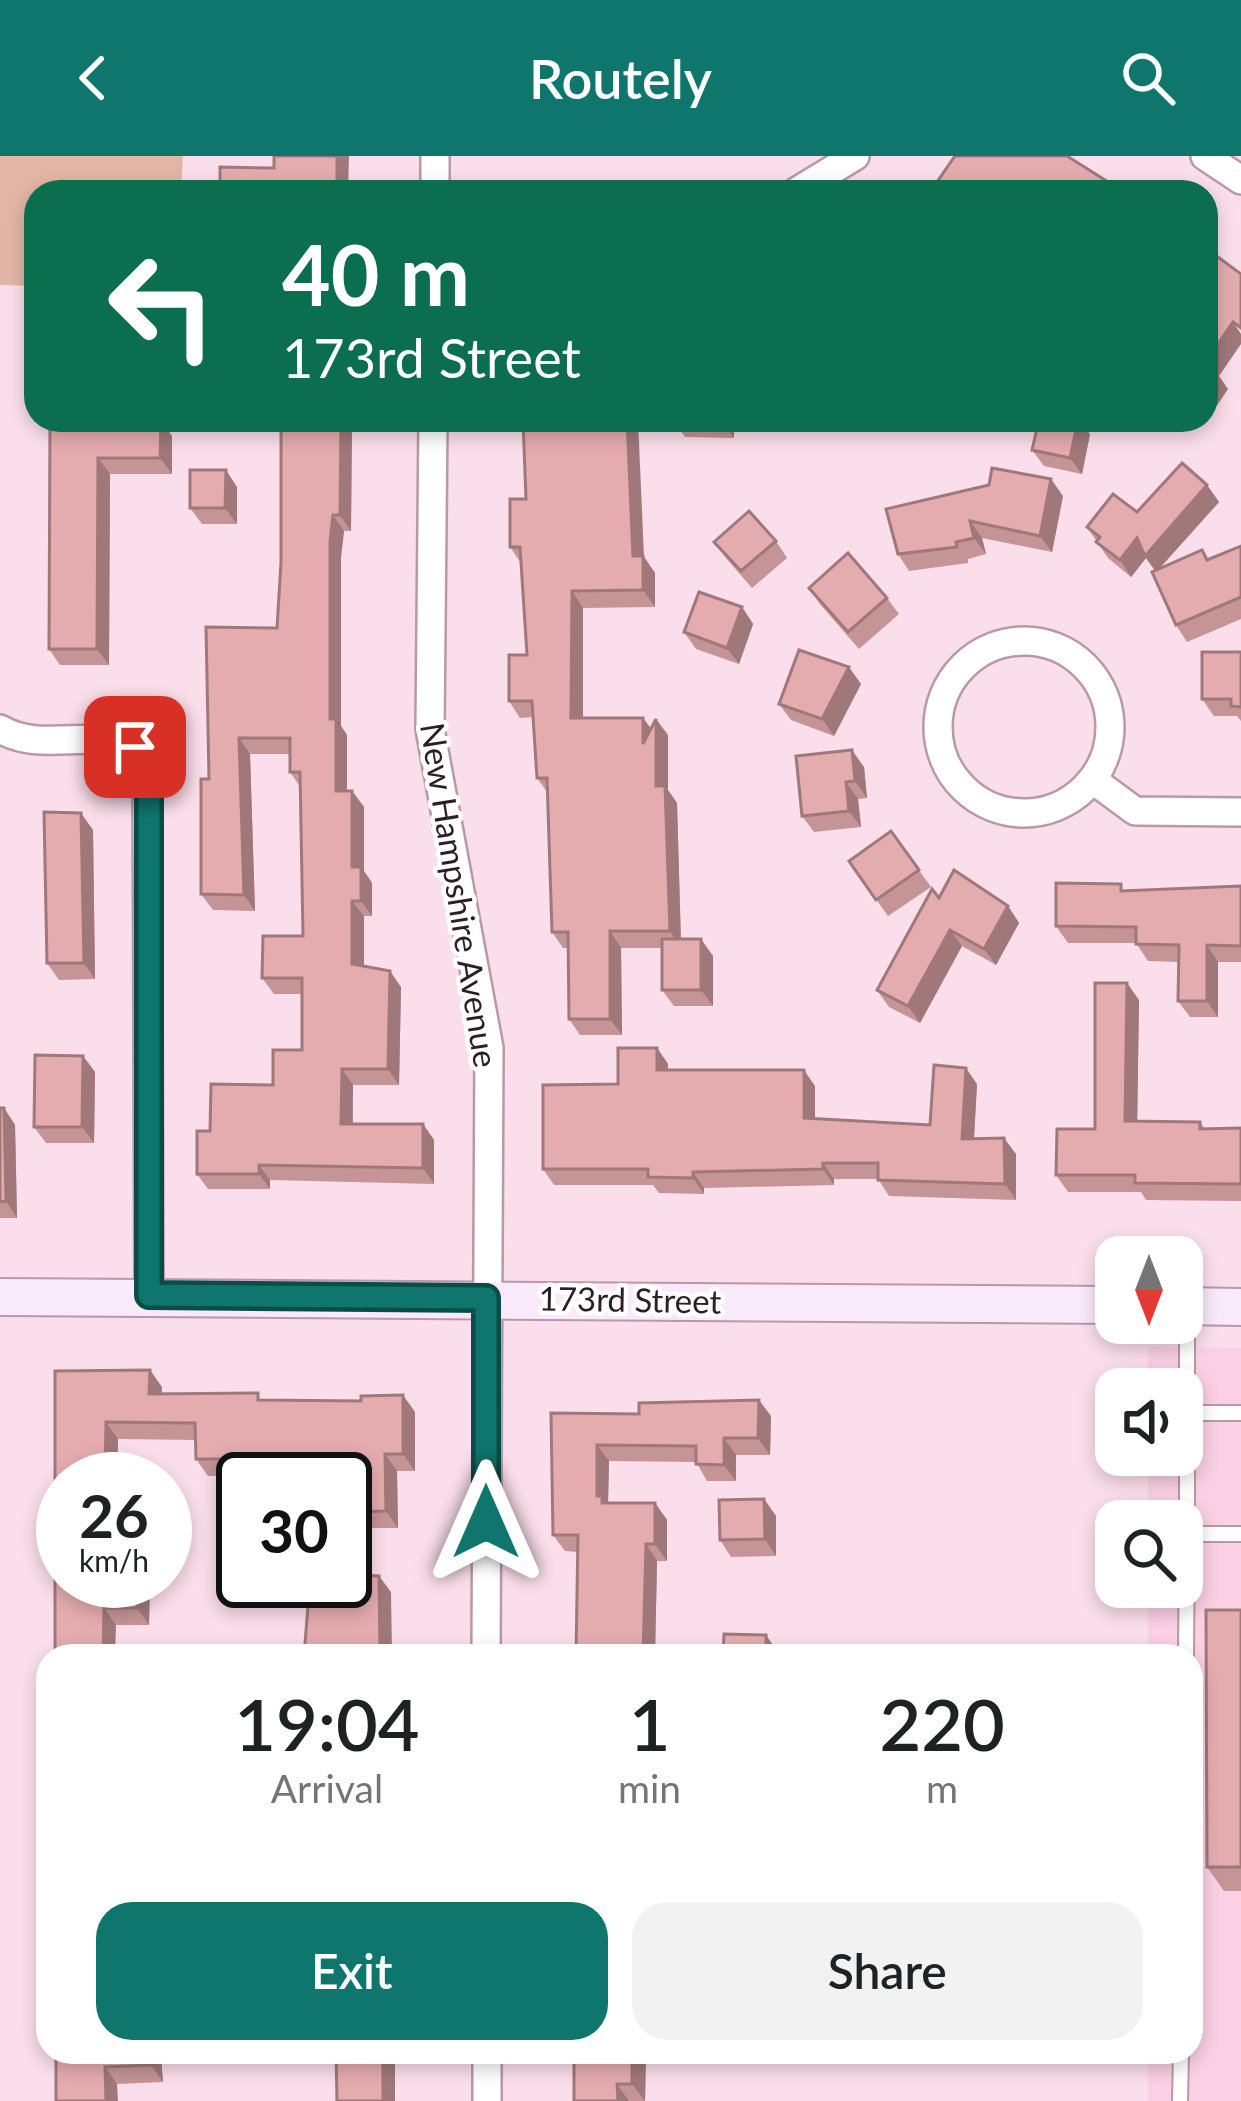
<!DOCTYPE html>
<html lang="en">
<head>
<meta charset="utf-8">
<style>
  body { margin:0; font-family:Lato,sans-serif; background:#f2f2f2; color:#202124; height:100vh; display:flex; flex-direction:column; font-size:45px; white-space:nowrap }
  * { box-sizing:border-box; margin:0 }
  p { font-size:39px; color:#757577 }
  .icon { flex:none; width:66px; height:66px; fill:none; stroke:currentColor; stroke-width:2; stroke-linecap:round; stroke-linejoin:round }
  .map { position:relative; flex:1; overflow:hidden }
  .drawer { position:absolute; left:36px; top:1488px; width:1167px; height:420px; display:flex; flex-direction:column; background:#fff; border-radius:36px; box-shadow:0 6px 18px #0003 }
  .drawer>* { flex:none }
  .top-card { position:absolute; left:24px; top:24px; width:1194px; height:252px; border-radius:36px; box-shadow:0 6px 18px #0003; background:#0b6e4f; color:#fff; overflow:hidden }
  .needle { width:78px; rotate:180deg }
  .buttons { position:absolute; left:1095px; top:1080px; display:grid; gap:24px }
  .buttons a { display:grid; place-items:center; width:108px; height:108px; border-radius:24px; background:#fff; box-shadow:0 6px 18px #0003; font-size:60px }
  .speed { position:absolute; left:36px; top:1296px; display:flex; gap:24px; font-size:60px; font-weight:700; text-align:center }
  .speed>* { display:grid; place-content:center; width:156px; height:156px; border-radius:50%; background:#fff; box-shadow:0 6px 18px #0003; line-height:1 }
  .speed small { font-size:30px; font-weight:400 }
  .speed .limit { border:6px solid #111; border-radius:18px; background:#fff; color:#111 }
  .pin { position:absolute; display:grid; place-items:center; width:102px; height:102px; color:#fff; margin:-51px; border-radius:24px; box-shadow:0 6px 18px #0006 }
  .me { position:absolute; width:132px; margin:-66px; rotate:0deg; stroke-linejoin:round; filter:drop-shadow(0 0 9px #0008) }
  .turn { display:flex; align-items:center; gap:42px; height:252px; padding:0 60px; font-size:54px }
  .turn .icon { width:156px; height:156px; stroke-width:2.5 }
  .turn b { display:block; font-size:84px; line-height:102px }
  .eta { display:flex; justify-content:space-evenly; align-items:center; height:204px; text-align:center }
  .eta b { font-size:72px; font-weight:600; line-height:84px }
  .cta { display:flex; gap:24px; margin-top:auto; padding:24px 60px }
  .cta a { flex:1; height:138px; border-radius:36px; background:#0f766e; color:#fff; font-size:48px; font-weight:600; line-height:138px; text-align:center }
  .cta a+a { background:#f2f2f2; color:#202124 }
  header { display:flex; justify-content:space-between; align-items:center; height:156px; padding:0 60px; background:#0f766e; color:#fff; font-size:54px; font-weight:600 }
  .map>svg:first-child { display:block }
  .built { fill:#fbd0e4 }
  .green { fill:#e1b6a5 }
  .lines { fill:none; stroke-linecap:round; stroke-linejoin:round }
  .lane-casing { stroke:#b998a8; stroke-width:18 }
  .street-casing { stroke:#b998a8; stroke-width:32 }
  .secondary-casing { stroke:#b998a8; stroke-width:40 }
  .lane { stroke:#fff; stroke-width:14 }
  .street { stroke:#fff; stroke-width:27 }
  .secondary { stroke:#f8e9fb; stroke-width:36 }
  .wall { fill:#c59496 }
  .shaded-wall { fill:#a0787a }
  .building { fill:#e5acaf; stroke:#a0787a; stroke-width:3 }
  .route-casing { stroke:#0a4d48; stroke-width:30 }
  .route { stroke:#0f766e; stroke-width:21 }
  .labels { text-anchor:middle; dominant-baseline:central; stroke-width:9; stroke-linejoin:round; paint-order:stroke }
  .street-label { font-size:33px; fill:#2b1e24; stroke:#fff }
</style>
</head>
<body>
<header><svg class="icon" aria-label="back" viewBox="0 0 24 24"><path d="M15 5l-7 7 7 7"/></svg>Routely<svg class="icon" aria-label="search" viewBox="0 0 24 24"><circle cx="10" cy="10" r="6"/><path d="M15 15l6 6"/></svg></header>
<div class="map">
<svg width="1241" height="1945" viewBox="0 0 1241 1945">
  <rect width="100%" height="100%" fill="#fbdeeb"/>
  <polygon class="built" points="1148,1191 1241,1192 1241,1945 1148,1945 1148,1896 1191,1896 1191,1500 1148,1500 1148,1431 1182,1431 1182,1365 1148,1365 1148,1299 1182,1299 1182,1233 1148,1233"/>
  <polygon class="green" points="0,0 183,0 181,36 36,36 36,130 0,129"/>
  <g class="lines">
    <defs>
      <g id="lane">
        <polyline points="1187,1155 1187,1378 1241,1378"/>
        <polyline points="1183,1257 1241,1257"/>
        <polyline points="1186,1500 1187,1378"/>
        <polyline points="1180,1945 1181,1896"/>
      </g>
      <g id="street">
        <polyline points="1205,0 1241,24"/>
        <polyline points="435,36 435,0"/>
        <polyline points="796,36 855,0"/>
        <polyline points="433,264 430,573 489,892 486,1500"/>
        <circle cx="1024" cy="571" r="86"/>
        <path d="M 0,573 C 43,599 101,568 142,596 L 147,608 L 149,1139"/>
        <polyline points="1093,624 1135,655 1241,656"/>
        <polyline points="487,1896 487,1945"/>
      </g>
      <g id="secondary">
        <polyline points="0,1141 1116,1149"/>
        <polyline points="1182,1150 1241,1151"/>
      </g>
    </defs>
    <use href="#lane" class="lane-casing"/>
    <use href="#street" class="street-casing"/>
    <use href="#secondary" class="secondary-casing"/>
    <use href="#lane" class="lane"/>
    <use href="#street" class="street"/>
    <use href="#secondary" class="secondary"/>
  </g>
  <g class="wall">
    <polygon points="50,264 172,280 172,318 110,318 109,509 60,509 49,493"/>
    <polygon points="281,264 352,264 351,375 344,375 341,401 341,570 347,579 347,635 352,635 364,651 364,715 372,727 372,760 364,760 364,810 401,831 399,929 353,929 353,968 423,968 434,984 434,1028 270,1024 270,1033 208,1033 197,1018 210,975 273,929 302,894 302,838 274,838 262,822 303,780 301,632 290,616 290,598 250,598 255,755 213,754 201,738 209,623 277,472 281,406"/>
    <polygon points="673,264 734,264 734,282 685,281"/>
    <polygon points="1090,278 1082,318 1044,310 1032,294"/>
    <polygon points="1207,329 1219,346 1160,412 1209,403 1241,390 1241,463 1187,486 1176,469 1155,414 1146,402 1131,421 1108,402 1087,371 1137,356"/>
    <polygon points="237,331 237,368 202,368 190,352"/>
    <polygon points="1063,340 1052,396 982,382 986,398 968,403 968,407 909,415 898,398 886,353"/>
    <polygon points="526,343 644,401 655,417 655,451 583,452 583,562 643,562 651,573 668,579 668,634 677,647 681,783 713,800 713,850 674,850 662,834 662,792 621,792 622,879 580,879 569,863 568,792 563,792 552,776 548,637 537,622 533,561 520,562 509,545 527,499 521,407 510,391"/>
    <polygon points="776,385 787,402 752,432 726,402 714,386"/>
    <polygon points="809,432 887,442 899,458 859,493 820,448"/>
    <polygon points="742,451 753,468 739,508 696,493 684,476"/>
    <polygon points="1241,496 1241,565 1237,560 1214,560 1202,543"/>
    <polygon points="861,528 834,580 791,564 779,548"/>
    <polygon points="864,611 867,642 858,643 861,671 814,676 802,660"/>
    <polygon points="93,674 95,823 59,824 47,807"/>
    <polygon points="891,675 931,731 888,760 849,705"/>
    <polygon points="1241,730 1241,806 1218,806 1218,861 1190,861 1178,845 1179,806 1148,805 1136,787 1068,787 1056,770 1126,735"/>
    <polygon points="939,742 1008,750 1019,767 996,809 962,790 920,867 889,851 877,834"/>
    <polygon points="1139,844 1137,965 1200,966 1205,973 1241,972 1241,1045 1146,1044 1141,1036 1068,1036 1056,1019 1095,973"/>
    <polygon points="657,892 668,908 668,914 815,930 815,963 930,969 977,928 974,983 1016,998 1016,1044 889,1040 878,1023 834,1023 834,1029 704,1032 704,1038 659,1037 653,1029 554,1029 543,1013 618,928"/>
    <polygon points="83,900 95,916 94,987 46,987 34,971"/>
    <polygon points="0,952 4,952 15,969 17,1062 0,1062"/>
    <polygon points="55,1215 162,1231 161,1238 262,1244 415,1256 415,1315 397,1315 398,1372 361,1372 355,1364 345,1364 345,1323 243,1323 243,1365 238,1365 226,1348 226,1320 208,1320 196,1303 195,1284 118,1283 117,1320 154,1319 157,1323 63,1323 150,1425 149,1469 116,1469 55,1500"/>
    <polygon points="551,1257 771,1260 770,1299 736,1299 736,1325 707,1325 696,1306 609,1305 608,1347 655,1347 667,1364 667,1405 657,1405 655,1500 576,1500 578,1396 565,1395 553,1379"/>
    <polygon points="764,1343 776,1360 776,1400 731,1401 720,1384"/>
    <polygon points="1241,1454 1241,1735 1224,1735 1207,1711"/>
    <polygon points="56,1896 159,1896 161,1900 163,1926 117,1928"/>
    <polygon points="646,1896 645,1945 574,1945"/>
  </g>
  <g class="shaded-wall">
    <polygon points="337,0 349,0 348,36 340,36 337,32"/>
    <polygon points="1233,166 1241,178 1241,188 1219,220 1228,233 1204,269 1200,264 1206,264 1206,206"/>
    <polygon points="161,264 172,280 172,318 160,302"/>
    <polygon points="341,264 352,264 351,375 340,359"/>
    <polygon points="627,264 638,264 644,401 655,417 655,451 643,434 633,400"/>
    <polygon points="722,264 734,264 734,282 722,265"/>
    <polygon points="1078,264 1090,278 1082,318 1070,302"/>
    <polygon points="98,302 110,318 109,509 97,493"/>
    <polygon points="226,314 237,331 237,368 225,352"/>
    <polygon points="1051,323 1063,340 1052,396 1040,380"/>
    <polygon points="1207,329 1219,346 1156,416 1146,402 1131,421 1120,404 1137,382"/>
    <polygon points="333,359 344,375 341,401 341,570 347,579 347,651 336,635 330,563 330,385"/>
    <polygon points="970,365 982,382 986,398 974,382"/>
    <polygon points="572,435 583,452 583,578 571,562"/>
    <polygon points="742,451 753,468 739,508 727,492"/>
    <polygon points="849,511 861,528 834,580 822,563"/>
    <polygon points="643,562 655,578 643,588"/>
    <polygon points="656,563 668,579 668,634 677,647 681,792 670,775 656,630"/>
    <polygon points="239,582 250,598 255,755 244,739"/>
    <polygon points="852,594 864,611 867,642 855,625"/>
    <polygon points="846,626 858,643 861,671 849,655"/>
    <polygon points="352,635 364,651 364,715 372,727 372,760 361,745 352,711"/>
    <polygon points="81,657 93,674 95,823 84,807"/>
    <polygon points="352,745 364,760 364,824 352,808"/>
    <polygon points="1008,750 1019,767 996,809 984,793"/>
    <polygon points="950,774 962,790 920,867 908,850"/>
    <polygon points="610,775 621,792 622,879 610,863"/>
    <polygon points="701,783 713,800 713,850 701,834"/>
    <polygon points="1207,789 1218,806 1218,861 1207,845"/>
    <polygon points="390,815 401,831 399,929 388,913"/>
    <polygon points="1127,827 1139,844 1137,982 1125,965"/>
    <polygon points="657,892 668,908 668,930 657,914"/>
    <polygon points="83,900 95,916 94,987 82,971"/>
    <polygon points="966,912 977,928 973,999 962,983"/>
    <polygon points="342,913 353,929 352,983 341,968"/>
    <polygon points="804,914 815,930 815,978 804,962"/>
    <polygon points="4,952 15,969 17,1062 6,1045"/>
    <polygon points="423,968 434,984 434,1028 423,1012"/>
    <polygon points="1004,982 1016,998 1016,1044 1005,1028"/>
    <polygon points="823,1007 834,1023 834,1029 823,1013"/>
    <polygon points="259,1009 270,1024 270,1033 259,1018"/>
    <polygon points="693,1016 704,1032 704,1038 693,1022"/>
    <polygon points="150,1214 162,1231 161,1255 149,1238"/>
    <polygon points="403,1239 415,1256 415,1315 403,1298"/>
    <polygon points="759,1244 771,1260 770,1299 758,1282"/>
    <polygon points="106,1266 118,1283 117,1323 105,1321"/>
    <polygon points="724,1282 736,1299 736,1325 724,1309"/>
    <polygon points="597,1289 609,1305 608,1348 614,1364 597,1340"/>
    <polygon points="385,1298 397,1315 398,1372 386,1355"/>
    <polygon points="165,1335 166,1336 167,1378 165,1375"/>
    <polygon points="764,1343 776,1360 776,1400 765,1383"/>
    <polygon points="655,1347 667,1364 667,1405 655,1388"/>
    <polygon points="646,1388 657,1405 655,1500 643,1500"/>
    <polygon points="360,1400 372,1417 372,1436 360,1419"/>
    <polygon points="379,1420 391,1436 392,1500 380,1500"/>
    <polygon points="138,1425 150,1425 149,1469 137,1452"/>
    <polygon points="104,1452 116,1469 115,1500 103,1500"/>
    <polygon points="766,1479 778,1496 778,1500 766,1500"/>
    <polygon points="150,1896 159,1896 161,1900 163,1926 151,1909"/>
    <rect x="383" y="1896" width="12" height="49"/>
    <polygon points="632,1896 646,1896 645,1945 632,1928"/>
    <polygon points="105,1911 117,1928 118,1945 106,1945"/>
    <polygon points="617,1928 629,1945 618,1945"/>
  </g>
  <g class="building">
    <polygon points="274,0 337,0 337,32 344,32 344,36 220,36 220,11 274,12"/>
    <polygon points="955,0 1067,0 1124,36 930,36"/>
    <polygon points="1214,98 1241,118 1241,172 1233,166 1206,206 1206,102 1210,105"/>
    <polygon points="1206,209 1216,217 1206,232"/>
    <polygon points="50,264 161,264 160,302 98,302 97,493 49,493"/>
    <polygon points="281,264 341,264 340,359 333,359 330,385 330,563 336,563 336,635 352,635 352,711 361,711 361,745 352,745 352,808 390,815 388,913 342,913 341,968 423,968 423,1012 259,1009 259,1018 197,1018 197,975 210,975 211,928 273,929 273,894 302,894 302,822 262,822 263,780 303,780 300,616 290,616 290,582 239,582 244,739 201,738 201,623 209,623 206,471 277,472 281,406"/>
    <polygon points="523,264 627,264 633,400 643,400 643,434 572,435 571,562 643,562 643,588 656,563 656,630 665,630 670,775 610,775 610,863 569,863 568,776 552,776 547,622 537,622 532,545 509,545 509,499 527,499 520,391 510,391 510,343 526,343"/>
    <polygon points="1039,264 1078,264 1070,302 1032,294"/>
    <polygon points="1182,307 1207,329 1145,400 1137,382 1120,404 1096,386 1100,381 1087,371 1113,338 1137,356"/>
    <polygon points="992,312 1051,323 1040,380 970,365 974,382 956,386 957,391 898,398 886,353 989,329"/>
    <polygon points="190,314 226,314 225,352 190,352"/>
    <polygon points="749,355 776,385 741,415 714,386"/>
    <polygon points="1241,390 1241,441 1176,469 1152,416 1202,394 1207,404"/>
    <polygon points="848,397 887,442 848,476 809,432"/>
    <polygon points="699,436 742,451 727,492 684,476"/>
    <polygon points="799,494 849,511 822,563 779,548"/>
    <polygon points="1202,496 1241,496 1241,551 1231,550 1231,543 1202,543"/>
    <polygon points="852,594 855,625 846,626 849,655 802,660 796,600"/>
    <polygon points="44,656 81,657 84,807 47,807"/>
    <polygon points="891,675 919,714 876,744 849,705"/>
    <polygon points="954,714 1008,750 984,793 950,774 908,850 877,834 932,733 939,742"/>
    <polygon points="1056,727 1121,728 1121,735 1241,730 1241,790 1207,789 1207,845 1178,845 1179,789 1136,788 1136,771 1056,770"/>
    <rect x="662" y="783" width="39" height="51"/>
    <polygon points="1095,827 1127,827 1125,965 1200,966 1200,973 1241,972 1241,1028 1135,1027 1135,1019 1056,1019 1057,973 1095,973"/>
    <polygon points="618,892 657,892 657,914 804,914 804,962 930,969 934,909 966,912 962,983 1004,982 1005,1028 878,1024 878,1007 823,1007 823,1013 693,1016 693,1022 648,1021 648,1013 543,1013 543,929 618,928"/>
    <polygon points="35,899 83,900 82,971 34,971"/>
    <polygon points="0,952 4,952 6,1045 0,1046"/>
    <polygon points="150,1214 149,1238 258,1237 258,1244 361,1245 361,1240 403,1239 403,1298 385,1298 386,1355 349,1356 349,1347 345,1347 345,1323 243,1323 243,1348 226,1348 225,1303 196,1303 195,1267 106,1266 105,1321 154,1319 154,1323 63,1323 63,1425 138,1425 137,1452 104,1452 103,1500 55,1500 55,1215"/>
    <polygon points="759,1244 758,1282 724,1282 724,1309 696,1308 696,1290 597,1289 597,1340 602,1340 602,1347 655,1347 655,1388 646,1388 643,1500 652,1500 576,1500 578,1379 553,1379 551,1257 639,1258 639,1247"/>
    <polygon points="764,1343 765,1383 720,1384 719,1344"/>
    <polygon points="345,1400 360,1400 360,1419 379,1420 380,1500 304,1500 310,1425 345,1425"/>
    <polygon points="1206,1454 1241,1454 1241,1711 1207,1711"/>
    <polygon points="724,1478 766,1479 766,1500 723,1500"/>
    <polygon points="56,1896 150,1896 151,1909 105,1911 106,1945 56,1945"/>
    <polygon points="336,1896 383,1896 383,1945 337,1945"/>
    <polygon points="574,1896 632,1896 632,1928 617,1928 618,1945 574,1945"/>
  </g>
  <g class="lines">
    <defs>
      <polyline id="route" points="135,591 142,596 149,624 149,1139 486,1142 486,1366"/>
    </defs>
    <use href="#route" class="route-casing"/>
    <use href="#route" class="route"/>
  </g>
  <g class="labels">
    <g class="street-label">
      <text transform="translate(460 739) rotate(81)">New Hampshire Avenue</text>
      <text transform="translate(630 1143) rotate(1)">173rd Street</text>
    </g>
  </g>
</svg>
<div class="buttons">
<a><svg class="needle" viewBox="-14 -14 28 28"><path d="M0-13l5 13h-10z" fill="#e53935"/><path d="M0 13l5-13h-10z" fill="#757577"/></svg></a>
<a><svg class="icon" aria-label="sound" viewBox="0 0 24 24"><path d="M4 9h4l5-4v14l-5-4H4zM17 9q2 3 0 6"/></svg></a>
<a><svg class="icon" aria-label="search" viewBox="0 0 24 24"><circle cx="10" cy="10" r="6"/><path d="M15 15l6 6"/></svg></a>
</div>
<div class="speed"><div>26<small>km/h</small></div><div class="limit">30</div></div>
<div class="pin" style="left:135px;top:591px;background:#d93025"><svg class="icon" aria-label="arrive" viewBox="0 0 24 24"><path d="M6 21V4h12l-3 4 3 4H6"/></svg></div>
<svg class="me" style="left:486px;top:1366px" viewBox="-20 -20 40 40"><path d="M0-17L14 15 0 8-14 15z" fill="#0f766e" stroke="#fff" stroke-width="4"/></svg>
<div class="top-card">
<div class="turn"><svg class="icon" aria-label="left" viewBox="0 0 24 24"><path d="M17 20v-9H6M10 6l-5 5 5 5"/></svg><div><b>40 m</b>173rd Street</div></div>
</div>
<section class="drawer">
<div class="eta">
<div><b>19:04</b><p>Arrival</p></div>
<div><b>1</b><p>min</p></div>
<div><b>220</b><p>m</p></div>
</div>
<div class="cta"><a>Exit</a><a>Share</a></div>
</section>
</div>
</body>
</html>
